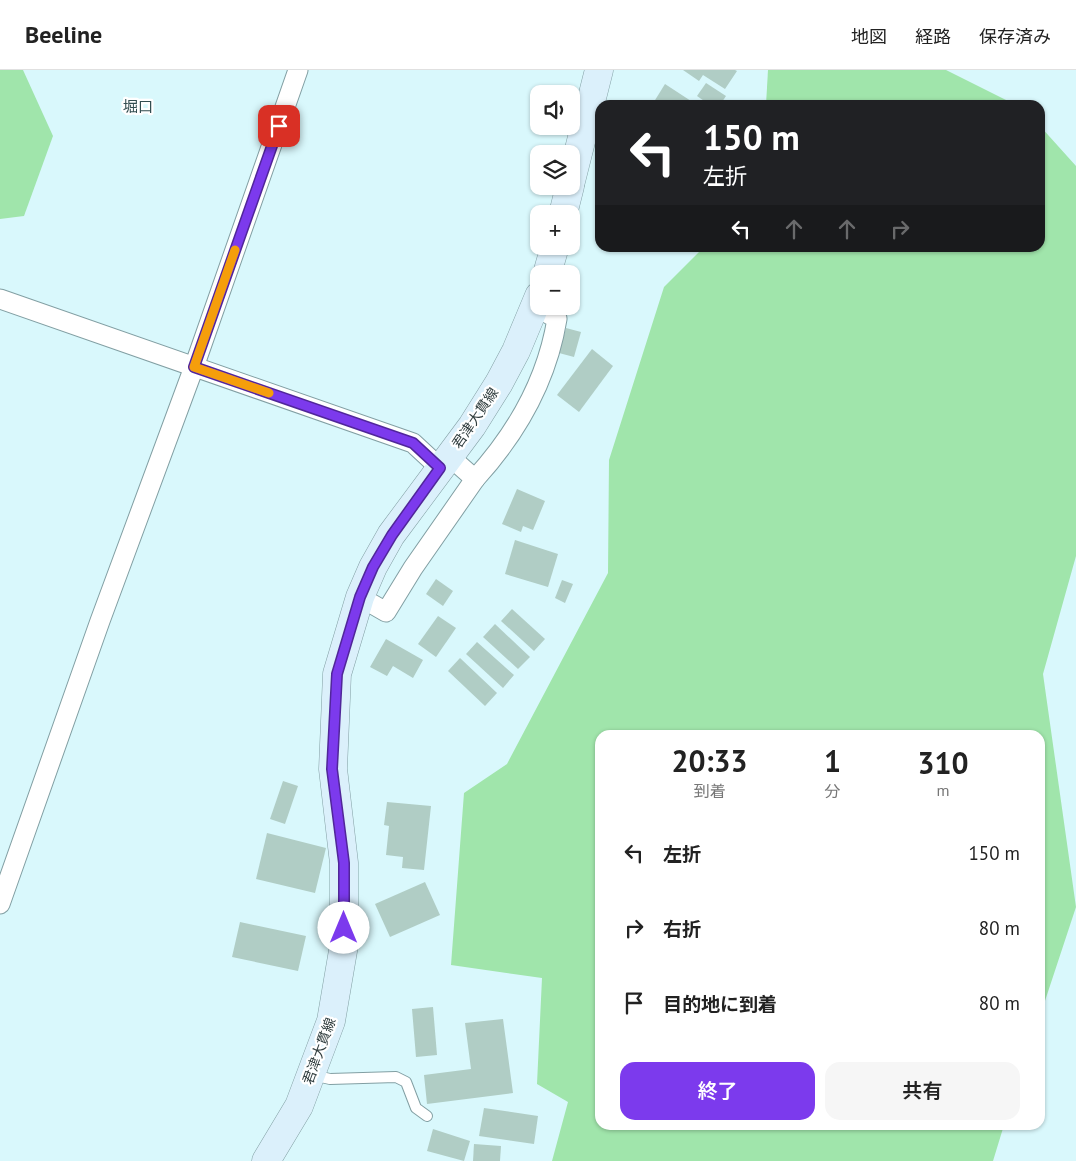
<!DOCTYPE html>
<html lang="ja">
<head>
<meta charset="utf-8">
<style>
  body { margin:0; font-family:"PT Sans","Noto Sans JP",sans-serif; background:#f6f6f6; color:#222; height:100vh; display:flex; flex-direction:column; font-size:19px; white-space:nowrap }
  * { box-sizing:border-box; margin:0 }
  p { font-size:16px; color:#767676 }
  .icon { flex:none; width:28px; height:28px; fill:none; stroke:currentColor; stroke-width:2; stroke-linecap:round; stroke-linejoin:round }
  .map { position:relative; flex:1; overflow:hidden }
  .panel { position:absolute; left:595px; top:660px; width:450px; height:400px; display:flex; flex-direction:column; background:#fff; border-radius:15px; box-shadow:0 1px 4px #0004 }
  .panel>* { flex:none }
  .banner { position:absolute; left:595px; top:30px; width:450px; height:152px; border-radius:15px; box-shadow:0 1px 4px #0004; background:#202124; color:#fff; overflow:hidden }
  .tools { position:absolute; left:530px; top:15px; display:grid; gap:10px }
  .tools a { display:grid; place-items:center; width:50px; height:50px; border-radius:10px; background:#fff; box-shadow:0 1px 4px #0004; font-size:25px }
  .pin { position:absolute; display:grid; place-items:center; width:42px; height:42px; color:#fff; margin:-21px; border-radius:10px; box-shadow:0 2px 8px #0006 }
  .me { position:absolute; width:55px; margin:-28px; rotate:0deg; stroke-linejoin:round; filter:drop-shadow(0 0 4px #0008) }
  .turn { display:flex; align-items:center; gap:18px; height:105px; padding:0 25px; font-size:22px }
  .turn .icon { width:65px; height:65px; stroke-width:2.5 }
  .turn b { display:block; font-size:35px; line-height:42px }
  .lanes { display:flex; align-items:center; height:48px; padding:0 25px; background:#0003; justify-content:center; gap:25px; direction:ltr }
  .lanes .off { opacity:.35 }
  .eta { display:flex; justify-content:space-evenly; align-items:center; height:85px; text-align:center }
  .eta b { font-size:30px; font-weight:600; line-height:35px }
  .action { display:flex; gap:10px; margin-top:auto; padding:10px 25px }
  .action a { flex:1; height:58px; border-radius:15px; background:#7c3aed; color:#fff; font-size:20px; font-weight:600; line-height:58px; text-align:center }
  .action a+a { background:#f6f6f6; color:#222 }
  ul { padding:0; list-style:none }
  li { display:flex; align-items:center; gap:15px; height:75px; padding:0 25px }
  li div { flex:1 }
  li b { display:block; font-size:19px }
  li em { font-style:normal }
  header { display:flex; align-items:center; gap:30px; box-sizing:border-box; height:70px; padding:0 25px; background:#fff; border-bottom:1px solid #e0e0e0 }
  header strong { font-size:24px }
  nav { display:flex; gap:28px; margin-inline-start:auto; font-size:18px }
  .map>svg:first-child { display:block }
  .green { fill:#a0e5ab }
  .building { fill:#b0cdc5 }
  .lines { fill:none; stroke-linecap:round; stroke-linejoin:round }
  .service-casing { stroke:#829fa3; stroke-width:12 }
  .minor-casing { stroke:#829fa3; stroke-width:21 }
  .secondary-casing { stroke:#829fa3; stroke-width:29 }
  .service { stroke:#fff; stroke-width:10 }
  .minor { stroke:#fff; stroke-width:19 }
  .secondary { stroke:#dbf0fb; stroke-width:28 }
  .route-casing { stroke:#51269a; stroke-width:12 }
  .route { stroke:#7c3aed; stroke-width:9 }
  .slow { stroke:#f59e0b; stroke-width:9 }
  .labels { text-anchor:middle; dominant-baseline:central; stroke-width:4.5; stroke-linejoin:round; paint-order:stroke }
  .street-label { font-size:14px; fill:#313e3f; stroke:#fff }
  .neighbourhood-label { font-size:15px; fill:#334e51; stroke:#fff }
</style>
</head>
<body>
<header>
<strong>Beeline</strong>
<nav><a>地図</a><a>経路</a><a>保存済み</a></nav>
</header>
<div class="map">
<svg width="1076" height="1091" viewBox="0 0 1076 1091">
  <rect width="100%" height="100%" fill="#d9f8fc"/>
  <g class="green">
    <polygon points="0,0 23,0 53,66 24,146 0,149"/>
    <polygon points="768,0 946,0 1016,35 766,35"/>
    <polygon points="1040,56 1076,96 1076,486 1043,604 1076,837 1040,946 1040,665 600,665 600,1055 1004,1055 993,1091 552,1091 568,1032 537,1014 542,908 451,895 464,723 507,694 608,503 609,390 664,217 703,178 1040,178"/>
  </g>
  <g class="building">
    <polygon points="683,0 735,0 737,1 725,19 703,5 699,11"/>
    <polygon points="706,13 726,26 720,35 710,35 697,26"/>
    <polygon points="665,14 691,31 688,35 652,35"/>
    <polygon points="566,258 581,262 574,287 559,283"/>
    <polygon points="592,279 613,296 579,342 557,325"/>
    <polygon points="517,419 545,431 533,460 523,456 521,462 502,454"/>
    <polygon points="515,470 558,484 548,517 505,504"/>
    <polygon points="436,509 453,521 443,536 426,524"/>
    <polygon points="562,510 573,514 565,533 555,528"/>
    <polygon points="512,539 545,569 534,581 501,551"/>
    <polygon points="438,546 456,558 436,587 418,574"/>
    <polygon points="495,554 530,587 518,599 483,567"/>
    <polygon points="386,569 423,590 413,608 393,596 387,606 370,597"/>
    <polygon points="477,572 514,605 503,618 466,584"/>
    <polygon points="460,588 497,623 485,636 448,601"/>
    <polygon points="283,711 298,716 285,754 270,749"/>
    <polygon points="387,732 431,736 424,800 402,798 403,787 386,785 389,756 384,755"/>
    <polygon points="267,763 326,778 315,823 256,809"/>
    <polygon points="425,812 440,845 390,867 375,834"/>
    <polygon points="240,852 306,866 298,901 232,887"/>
    <polygon points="433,937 437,985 416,987 412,939"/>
    <polygon points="503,949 513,1023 427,1034 424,1005 471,999 465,953"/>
    <polygon points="484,1038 538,1046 534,1074 479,1066"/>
    <polygon points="433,1059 470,1071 464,1091 427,1081"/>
    <polygon points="474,1074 501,1076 500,1091 473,1091"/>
  </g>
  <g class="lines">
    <defs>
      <polyline id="service" points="312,1005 330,1009 396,1007 406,1012 416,1038 427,1046"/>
      <g id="minor">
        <polyline points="0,229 413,373 440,398"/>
        <path d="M 475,409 C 516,364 547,310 557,249 L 535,236"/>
        <polyline points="360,527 386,542 413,498 475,409 449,386"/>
        <polyline points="0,834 100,551 194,297 298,0"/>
      </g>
      <g id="secondary">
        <polyline points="571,111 599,0"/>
        <polyline points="563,144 570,116"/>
        <polyline points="547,204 555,176"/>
        <polyline points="266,1091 299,1036 331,951 344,875 344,793 333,699 337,604 360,527 373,497 391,465 472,356 499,313 516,281 539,226"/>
      </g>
    </defs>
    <use href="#service" class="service-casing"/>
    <use href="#minor" class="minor-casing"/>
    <use href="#secondary" class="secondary-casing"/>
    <use href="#service" class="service"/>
    <use href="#minor" class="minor"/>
    <use href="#secondary" class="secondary"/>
  </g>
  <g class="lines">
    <defs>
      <polyline id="route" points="279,56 194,297 413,373 440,398 392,465 373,497 360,527 337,604 332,699 344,793 344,858"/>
    </defs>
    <use href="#route" class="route-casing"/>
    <use href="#route" class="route"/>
    <polyline class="slow" points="235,180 194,297 269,323"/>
  </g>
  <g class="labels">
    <g class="street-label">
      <text transform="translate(475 348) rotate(-56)">君津大貫線</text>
      <text transform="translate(319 981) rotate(-70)">君津大貫線</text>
    </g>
    <g class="neighbourhood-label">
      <text x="138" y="36">堀口</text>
    </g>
  </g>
</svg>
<div class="tools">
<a><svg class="icon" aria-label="sound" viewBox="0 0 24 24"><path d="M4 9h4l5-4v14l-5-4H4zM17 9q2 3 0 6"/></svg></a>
<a><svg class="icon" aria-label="layers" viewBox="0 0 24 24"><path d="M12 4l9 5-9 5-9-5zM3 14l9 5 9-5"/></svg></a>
<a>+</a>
<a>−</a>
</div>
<div class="pin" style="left:279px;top:56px;background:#d93025"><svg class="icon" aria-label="arrive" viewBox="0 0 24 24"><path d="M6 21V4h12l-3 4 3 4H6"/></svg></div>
<svg class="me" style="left:344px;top:858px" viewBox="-20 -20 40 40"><circle r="19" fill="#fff"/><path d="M0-13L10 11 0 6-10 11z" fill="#7c3aed"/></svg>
<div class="banner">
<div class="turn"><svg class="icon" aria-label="left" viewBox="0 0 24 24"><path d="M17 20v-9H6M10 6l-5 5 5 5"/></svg><div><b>150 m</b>左折</div></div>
<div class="lanes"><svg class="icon" aria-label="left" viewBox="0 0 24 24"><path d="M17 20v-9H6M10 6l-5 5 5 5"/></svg><svg class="icon off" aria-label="ahead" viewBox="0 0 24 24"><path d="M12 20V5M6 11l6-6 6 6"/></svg><svg class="icon off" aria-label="ahead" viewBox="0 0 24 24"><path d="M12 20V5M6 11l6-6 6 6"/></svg><svg class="icon off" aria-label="right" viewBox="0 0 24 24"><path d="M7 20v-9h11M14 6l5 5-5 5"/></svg></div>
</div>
<section class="panel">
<div class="eta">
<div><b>20:33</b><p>到着</p></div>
<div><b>1</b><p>分</p></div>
<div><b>310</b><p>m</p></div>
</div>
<ul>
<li><svg class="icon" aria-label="left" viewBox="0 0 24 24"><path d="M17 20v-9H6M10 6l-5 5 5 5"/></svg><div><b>左折</b></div><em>150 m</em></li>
<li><svg class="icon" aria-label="right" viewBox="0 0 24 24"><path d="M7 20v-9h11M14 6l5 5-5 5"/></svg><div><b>右折</b></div><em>80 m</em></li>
<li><svg class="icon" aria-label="arrive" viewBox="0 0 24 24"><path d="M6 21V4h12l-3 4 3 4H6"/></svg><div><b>目的地に到着</b></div><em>80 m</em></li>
</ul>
<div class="action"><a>終了</a><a>共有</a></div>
</section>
</div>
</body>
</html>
